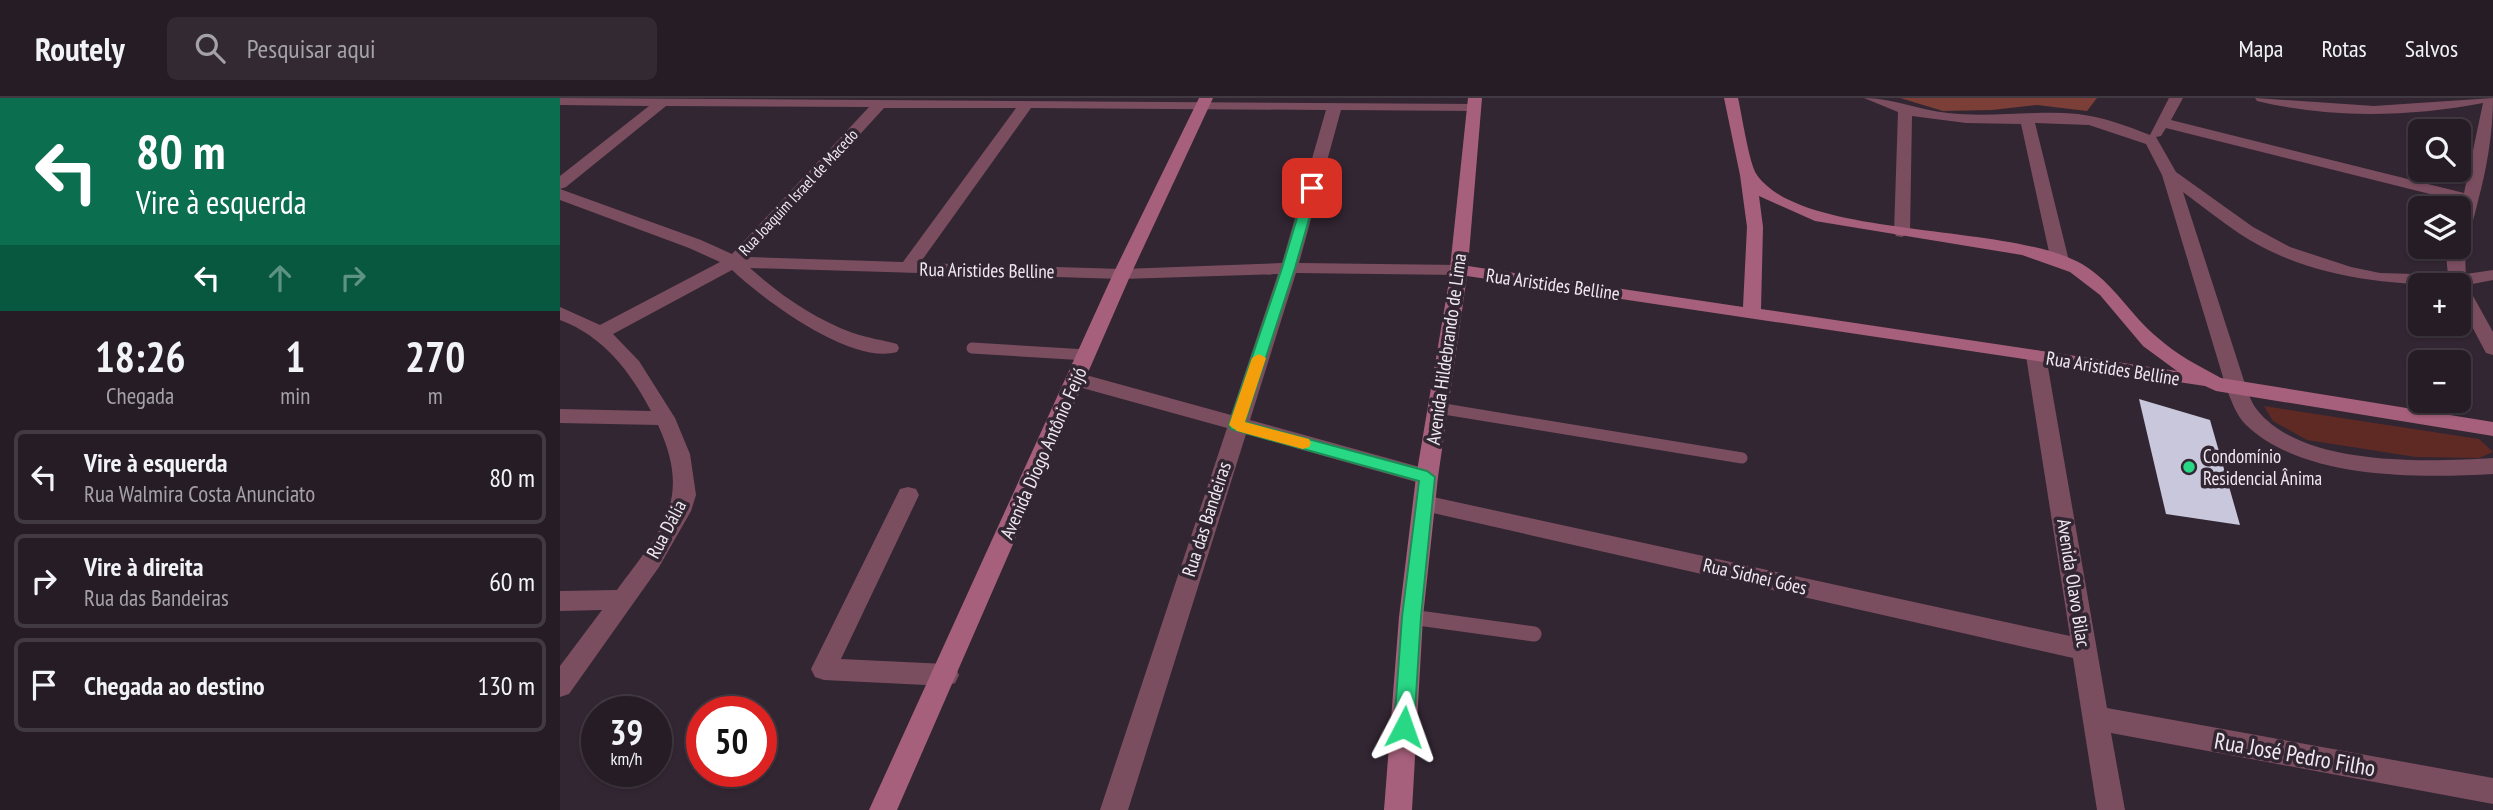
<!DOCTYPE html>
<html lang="pt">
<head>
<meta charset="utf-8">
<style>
  body { margin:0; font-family:"PT Sans Narrow",sans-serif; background:#322932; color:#f1f3f6; height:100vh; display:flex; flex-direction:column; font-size:26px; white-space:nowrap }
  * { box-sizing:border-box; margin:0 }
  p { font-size:23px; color:#a4a1a7 }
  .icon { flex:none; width:38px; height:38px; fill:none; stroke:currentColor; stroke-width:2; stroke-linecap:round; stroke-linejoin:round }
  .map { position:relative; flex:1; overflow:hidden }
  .panel { display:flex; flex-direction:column; background:#261c26; width:560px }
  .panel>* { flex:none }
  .guide { background:#0b6e4f; color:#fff; overflow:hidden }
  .fabs { position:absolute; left:1848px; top:21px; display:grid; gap:14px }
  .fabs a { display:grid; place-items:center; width:63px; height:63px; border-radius:10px; background:#261c26; box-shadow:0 2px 5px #0004,0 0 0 2px #423a43; font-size:35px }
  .speed { position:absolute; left:21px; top:598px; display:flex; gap:14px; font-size:35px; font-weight:700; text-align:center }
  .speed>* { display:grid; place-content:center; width:91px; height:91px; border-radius:50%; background:#261c26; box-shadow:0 2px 5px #0004,0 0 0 2px #423a43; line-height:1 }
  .speed small { font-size:18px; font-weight:400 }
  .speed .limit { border:10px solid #d22; background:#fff; color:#111 }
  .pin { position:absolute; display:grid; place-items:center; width:60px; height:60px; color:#fff; margin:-30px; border-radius:14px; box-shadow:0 4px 10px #0006 }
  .me { position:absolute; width:77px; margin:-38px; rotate:4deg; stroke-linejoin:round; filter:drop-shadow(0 0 5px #0008) }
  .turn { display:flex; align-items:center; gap:24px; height:147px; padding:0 21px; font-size:32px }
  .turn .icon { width:91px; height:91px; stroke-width:2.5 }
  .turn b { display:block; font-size:49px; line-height:60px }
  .lanes { display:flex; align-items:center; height:66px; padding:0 21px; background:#0003; justify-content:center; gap:35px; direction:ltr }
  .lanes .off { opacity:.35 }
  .eta { display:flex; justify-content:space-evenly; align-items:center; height:119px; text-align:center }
  .eta b { font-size:42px; font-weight:700; line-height:49px }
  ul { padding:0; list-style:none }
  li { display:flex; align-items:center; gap:21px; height:94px; margin:0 14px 10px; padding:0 7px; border:4px solid #423a43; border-radius:10px }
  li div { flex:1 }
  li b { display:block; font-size:26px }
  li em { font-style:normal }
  header { display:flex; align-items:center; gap:42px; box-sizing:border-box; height:98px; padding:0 35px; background:#261c26; border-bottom:2px solid #423a43 }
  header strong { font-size:33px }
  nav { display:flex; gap:38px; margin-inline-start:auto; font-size:24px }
  .search { width:490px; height:63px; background:#322932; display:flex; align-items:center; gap:18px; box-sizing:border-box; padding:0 24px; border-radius:10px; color:#a4a1a7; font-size:26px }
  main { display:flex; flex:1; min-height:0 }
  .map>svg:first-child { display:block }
  .green { fill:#5f2a23 }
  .forest { fill:#7b3f37 }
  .building { fill:#c8c7db }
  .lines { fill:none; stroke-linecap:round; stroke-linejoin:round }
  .lane-far1 { stroke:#7b4e5f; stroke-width:11 }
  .lane { stroke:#7b4e5f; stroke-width:15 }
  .street { fill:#7b4e5f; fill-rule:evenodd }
  .secondary { fill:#a7607b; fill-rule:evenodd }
  .route { fill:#29d885; stroke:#1b8c56; stroke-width:2 }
  .slow { fill:#f59e0b }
  .poi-dot { fill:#29d885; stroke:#322633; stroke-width:2.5 }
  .labels { text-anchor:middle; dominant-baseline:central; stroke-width:7; stroke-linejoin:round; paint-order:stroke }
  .far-street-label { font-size:16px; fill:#f0e9f1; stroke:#322633 }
  .street-label { font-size:19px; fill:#f0e9f1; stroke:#322633 }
  .poi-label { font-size:19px; fill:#f0e9f1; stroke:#322633; text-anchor:start }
  .near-street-label { font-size:23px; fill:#f0e9f1; stroke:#322633 }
</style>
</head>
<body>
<header>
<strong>Routely</strong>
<div class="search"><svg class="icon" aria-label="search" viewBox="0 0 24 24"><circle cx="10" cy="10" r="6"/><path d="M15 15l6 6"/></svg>Pesquisar aqui</div>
<nav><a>Mapa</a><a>Rotas</a><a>Salvos</a></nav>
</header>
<main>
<section class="panel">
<div class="guide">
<div class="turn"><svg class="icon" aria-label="left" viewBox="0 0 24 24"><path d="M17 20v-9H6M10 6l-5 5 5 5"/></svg><div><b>80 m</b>Vire à esquerda</div></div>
<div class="lanes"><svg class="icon" aria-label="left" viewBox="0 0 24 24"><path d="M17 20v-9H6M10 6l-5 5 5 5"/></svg><svg class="icon off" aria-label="ahead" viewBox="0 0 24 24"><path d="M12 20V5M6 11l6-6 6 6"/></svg><svg class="icon off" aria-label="right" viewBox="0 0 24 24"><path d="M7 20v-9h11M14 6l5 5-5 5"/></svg></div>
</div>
<div class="eta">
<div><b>18:26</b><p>Chegada</p></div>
<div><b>1</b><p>min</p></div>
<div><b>270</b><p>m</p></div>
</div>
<ul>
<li><svg class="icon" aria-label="left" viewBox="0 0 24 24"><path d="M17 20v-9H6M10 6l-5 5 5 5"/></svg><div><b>Vire à esquerda</b><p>Rua Walmira Costa Anunciato</p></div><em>80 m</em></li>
<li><svg class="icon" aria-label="right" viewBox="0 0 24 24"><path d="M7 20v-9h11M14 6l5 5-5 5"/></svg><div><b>Vire à direita</b><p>Rua das Bandeiras</p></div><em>60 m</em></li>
<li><svg class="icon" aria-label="arrive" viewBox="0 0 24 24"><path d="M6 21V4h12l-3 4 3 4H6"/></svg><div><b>Chegada ao destino</b></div><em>130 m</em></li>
</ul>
</section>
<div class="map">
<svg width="1933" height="712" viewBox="0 0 1933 712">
  <rect width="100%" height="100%" fill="#322633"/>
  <polygon class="green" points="1704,308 1919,341 1933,354 1919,360 1856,359 1747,342 1713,323"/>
  <polygon class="forest" points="1340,0 1537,0 1527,13 1477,7 1432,12 1383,13"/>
  <polygon class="building" points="1579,301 1650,322 1680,427 1606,416"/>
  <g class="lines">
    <g class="lane-far1">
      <polyline points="412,250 527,257"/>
      <polyline points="878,310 1182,360"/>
    </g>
    <polyline class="lane" points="851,519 974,536"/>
    <g class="street">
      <path d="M 0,0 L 919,6 L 919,12 L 914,13 L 781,12 L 739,165 L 899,167 L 908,172 L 899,177 L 736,175 L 690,322 L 867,371 L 875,373 L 878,379 L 875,385 L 867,387 L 686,336 L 568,712 L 540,712 L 667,330 L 508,286 L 505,281 L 508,276 L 515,274 L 671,317 L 718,176 L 562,181 L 190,170 C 220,197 255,221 293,235 C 308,240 322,242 337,246 L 339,250 L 337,254 C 291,267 204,202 172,172 L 53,236 L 79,263 L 115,320 L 130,356 L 136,397 L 131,413 L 99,469 L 9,596 L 0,599 L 0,568 L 42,512 L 0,513 L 0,493 L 57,492 C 101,432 133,403 98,327 L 0,325 L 0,311 L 91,313 C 70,273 43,238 0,222 L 0,209 L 40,227 L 160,164 L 129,150 L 0,102 L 0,91 L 141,142 L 172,156 L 309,9 L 106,8 L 6,89 L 0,91 L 0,78 L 89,8 L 0,7 ZM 324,10 L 456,10 L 343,164 L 188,159 ZM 471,10 L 766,12 L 722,165 L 562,171 L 360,165 Z"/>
      <path d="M 1304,0 C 1333,0 1359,12 1388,15 C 1431,20 1475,12 1518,16 C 1543,19 1567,28 1590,37 L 1609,0 L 1623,0 L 1611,22 L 1904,95 L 1923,5 C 1849,19 1771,21 1697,3 L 1695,0 L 1814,8 L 1933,0 C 1933,34 1927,70 1918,103 C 1912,130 1903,149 1906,176 L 1933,172 L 1933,182 L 1907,187 L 1933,234 L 1933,257 L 1926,255 L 1899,204 L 1899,187 C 1823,187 1746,179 1680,136 C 1661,123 1642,108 1623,94 L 1686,289 C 1689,297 1692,306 1698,313 C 1744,369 1867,364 1933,360 L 1933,376 C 1859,380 1744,382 1686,327 C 1676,317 1671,302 1666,289 L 1602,77 L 1586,46 L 1529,27 L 1475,25 L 1509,163 L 1500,168 L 1491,163 L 1461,26 L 1406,25 L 1352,18 L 1350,134 L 1342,139 L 1336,138 L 1334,134 L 1338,14 ZM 1606,30 L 1902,104 L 1899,115 L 1899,149 L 1889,149 L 1886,157 L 1888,177 L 1820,175 L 1791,169 L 1730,149 L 1693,129 L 1616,74 L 1596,39 L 1601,38 Z"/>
      <polygon points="1476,252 1483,254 1486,258 1547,610 1933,680 1933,706 1551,635 1565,712 1537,712 1513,560 864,413 856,411 853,405 856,399 864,397 1510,538 1466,258 1469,254"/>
      <polygon points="348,389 356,391 359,397 281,561 386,566 395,569 399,577 395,585 386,588 264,582 255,579 251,571 255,563 337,397 340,391"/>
    </g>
    <g class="secondary">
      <polygon points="639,0 653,0 571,176 337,712 309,712 553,176"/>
      <path d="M 908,0 L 922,0 L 908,168 L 1183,209 L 1187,129 L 1180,77 L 1164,0 L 1178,0 C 1182,17 1189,66 1197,77 C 1243,142 1448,124 1522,166 C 1554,185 1570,217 1598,240 C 1617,257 1639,268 1661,280 L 1933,324 L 1933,338 L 1656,293 L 1645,288 L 907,178 L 878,379 L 863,519 L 852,712 L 824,712 L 839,519 L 856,379 L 888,189 ZM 1199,98 L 1255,123 L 1462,157 L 1510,174 L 1540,197 L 1583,248 L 1617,273 L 1201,211 L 1203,129 Z"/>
    </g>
  </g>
  <polygon class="route" points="752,86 758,90 735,170 685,324 867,373 875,379 861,519 854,629 851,635 844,638 837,635 834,629 842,519 859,383 671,331 669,327 722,170 746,90"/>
  <polygon class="slow" points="699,256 706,260 685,324 749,341 751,345 749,349 743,351 677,333 669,327 692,260"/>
  <circle class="poi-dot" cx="1629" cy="369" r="7"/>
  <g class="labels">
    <g class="far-street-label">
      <text transform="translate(238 94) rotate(-47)">Rua Joaquim Israel de Macedo</text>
    </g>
    <g class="street-label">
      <text transform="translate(427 172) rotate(1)">Rua Aristides Belline</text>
      <text transform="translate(993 186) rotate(8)">Rua Aristides Belline</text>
      <text transform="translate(886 251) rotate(-82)">Avenida Hildebrando de Lima</text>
      <text transform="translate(1553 270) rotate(9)">Rua Aristides Belline</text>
      <text transform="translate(483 355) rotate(-66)">Avenida Diogo Antônio Feijó</text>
      <text transform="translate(646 421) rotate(-72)">Rua das Bandeiras</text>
      <text transform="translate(106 431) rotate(-62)">Rua Dália</text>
      <text transform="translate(1195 478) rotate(13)">Rua Sidnei Góes</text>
      <text transform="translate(1514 485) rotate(81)">Avenida Olavo Bilac</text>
    </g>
    <g class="poi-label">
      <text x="1643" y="358">Condomínio<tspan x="1643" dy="22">Residencial Ânima</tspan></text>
    </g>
    <g class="near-street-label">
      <text transform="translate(1735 656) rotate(10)">Rua José Pedro Filho</text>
    </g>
  </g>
</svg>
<div class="fabs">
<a><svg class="icon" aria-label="search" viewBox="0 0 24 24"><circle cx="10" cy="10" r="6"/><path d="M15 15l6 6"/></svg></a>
<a><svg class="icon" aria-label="layers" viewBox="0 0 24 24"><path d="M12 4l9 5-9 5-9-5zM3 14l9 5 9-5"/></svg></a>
<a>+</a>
<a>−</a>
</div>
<div class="speed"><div>39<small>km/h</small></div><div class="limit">50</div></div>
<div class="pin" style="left:752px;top:90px;background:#d93025"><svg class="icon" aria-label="arrive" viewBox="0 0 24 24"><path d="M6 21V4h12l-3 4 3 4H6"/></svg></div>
<svg class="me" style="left:844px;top:629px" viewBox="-20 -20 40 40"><path d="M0-17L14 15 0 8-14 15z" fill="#29d885" stroke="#fff" stroke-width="4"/></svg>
</div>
</main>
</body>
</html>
